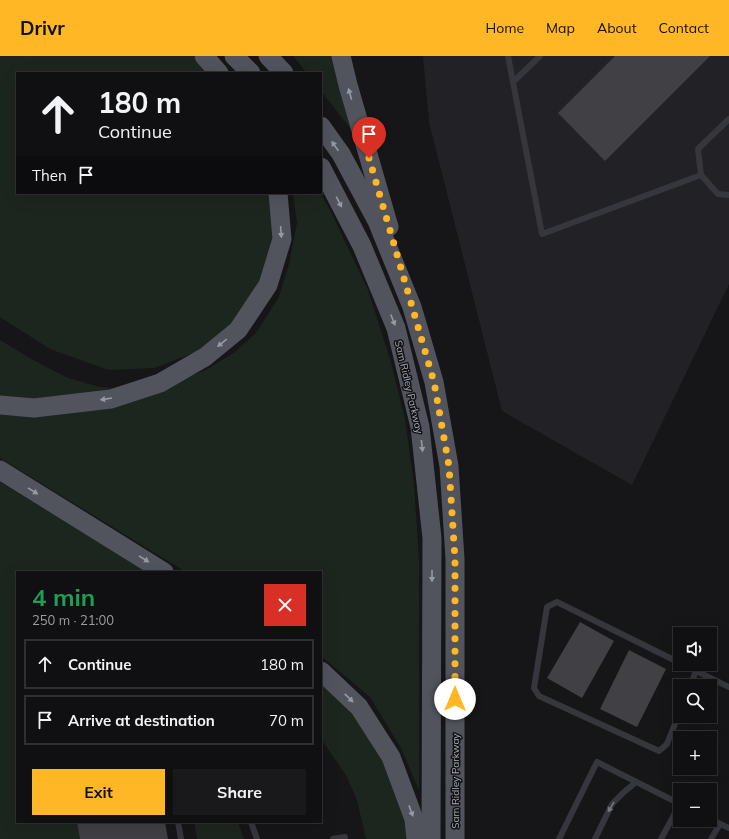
<!DOCTYPE html>
<html lang="en">
<head>
<meta charset="utf-8">
<style>
  body { margin:0; font-family:Mulish,sans-serif; background:#19191b; color:#f1f3f6; height:100vh; display:flex; flex-direction:column; font-size:15px; white-space:nowrap }
  * { box-sizing:border-box; margin:0 }
  p { font-size:13px; color:#9c9d9f }
  .icon { flex:none; width:22px; height:22px; fill:none; stroke:currentColor; stroke-width:2; stroke-linecap:round; stroke-linejoin:round }
  .map { position:relative; flex:1; overflow:hidden }
  .side { position:absolute; left:16px; top:515px; width:306px; height:252px; display:flex; flex-direction:column; background:#101012; border-radius:0px; box-shadow:0 4px 16px #0002,0 0 0 1px #303032 }
  .side>* { flex:none }
  .top-card { position:absolute; left:16px; top:16px; width:306px; height:122px; border-radius:0px; box-shadow:0 4px 16px #0002,0 0 0 1px #303032; background:#101012; color:#f1f3f6; overflow:hidden }
  .fabs { position:absolute; left:673px; top:571px; display:grid; gap:8px }
  .fabs a { display:grid; place-items:center; width:44px; height:44px; border-radius:0px; background:#101012; box-shadow:0 4px 16px #0002,0 0 0 1px #303032; font-size:20px }
  .pin { position:absolute; display:grid; place-items:center; width:34px; height:34px; color:#fff; margin:-41px -17px; border-radius:50% 50% 50% 0; rotate:-45deg; box-shadow:0 0 4px #0007 }
  .pin .icon { rotate:45deg }
  .me { position:absolute; width:44px; margin:-22px; rotate:0deg; stroke-linejoin:round; filter:drop-shadow(0 0 3px #0008) }
  .turn { display:flex; align-items:center; gap:14px; height:84px; padding:0 16px; font-size:18px }
  .turn .icon { width:52px; height:52px; stroke-width:2.5 }
  .turn b { display:block; font-size:28px; line-height:34px }
  .then { display:flex; align-items:center; height:38px; padding:0 16px; background:#0003; gap:8px; font-size:15px }
  .round { display:grid; place-items:center; flex:none; width:42px; height:42px; border-radius:0px; background:#19191b }
  .overview { display:flex; align-items:center; justify-content:space-between; height:68px; padding:0 16px }
  h1 { font-size:24px; font-weight:700; line-height:30px; color:#1e9e55 }
  .cta { display:flex; gap:8px; margin-top:auto; padding:8px 16px }
  .cta a { flex:1; height:46px; border-radius:0px; background:#ffb726; color:#111; font-size:16px; font-weight:700; line-height:46px; text-align:center }
  .cta a+a { background:#19191b; color:#f1f3f6 }
  ul { padding:0; list-style:none }
  li { display:flex; align-items:center; gap:12px; height:50px; margin:0 8px 6px; padding:0 8px; border:2px solid #303032; border-radius:0px }
  li div { flex:1 }
  li b { display:block; font-size:15px }
  li em { font-style:normal }
  header { display:flex; align-items:center; gap:24px; box-sizing:border-box; height:56px; padding:0 20px; background:#ffb726; color:#111 }
  header strong { font-size:19px }
  nav { display:flex; gap:22px; margin-inline-start:auto; font-size:14px }
  .map>svg:first-child { display:block }
  .built { fill:#222125 }
  .green { fill:#1d261e }
  .building { fill:#404045 }
  .lines { fill:none; stroke-linecap:round; stroke-linejoin:round }
  .lane { stroke:#36373d; stroke-width:6 }
  .primary { stroke:#52545d; stroke-width:19 }
  .oneway { fill:#959aa7 }
  .oneway2 { fill:#747781 }
  .route { stroke:#ffb726; stroke-width:7; stroke-dasharray:0 12.6 }
  .labels { text-anchor:middle; dominant-baseline:central; stroke-width:3; stroke-linejoin:round; paint-order:stroke }
  .street-label { font-size:10px; fill:#a6acb9; stroke:#111113 }
</style>
</head>
<body>
<header>
<strong>Drivr</strong>
<nav><a>Home</a><a>Map</a><a>About</a><a>Contact</a></nav>
</header>
<div class="map">
<svg width="729" height="783" viewBox="0 0 729 783">
  <rect width="100%" height="100%" fill="#161618"/>
  <polygon class="built" points="423,0 729,0 729,228 632,429 502,355 429,66"/>
  <g class="green">
    <polygon points="0,0 193,0 207,17 17,17 17,137 272,137 276,175 270,209 235,269 196,296 154,312 109,314 50,293 0,261"/>
    <polygon points="293,0 332,0 351,73 321,35 321,17 307,17"/>
    <polygon points="293,137 320,137 329,152 368,234 390,303 405,363 414,428 419,504 419,734 401,692 370,641 321,600 321,516 186,516 0,402 0,284 33,304 68,322 100,331 130,333 166,330 206,314 235,296 256,277 279,241 289,208 297,167"/>
    <polygon points="0,426 149,516 17,516 17,766 77,766 80,783 0,783"/>
    <polygon points="321,624 364,669 390,717 407,770 408,783 366,783 357,744 347,721 324,687 321,684"/>
    <polygon points="194,766 238,766 244,783 197,783"/>
  </g>
  <g class="building">
    <polygon points="615,0 710,0 605,105 558,57"/>
    <polygon points="580,566 614,585 582,642 547,622"/>
    <polygon points="629,594 666,613 637,671 600,653"/>
    <polygon points="77,766 165,766 168,783 80,783"/>
  </g>
  <g class="lines">
    <g class="lane">
      <polyline points="508,0 542,178 701,119 718,138 729,139"/>
      <polyline points="513,26 540,0"/>
      <polyline points="701,119 698,93 729,63"/>
      <polyline points="680,607 557,546 547,551 534,632 539,640 659,695 667,688 680,655"/>
      <polyline points="682,608 729,631"/>
      <polyline points="690,630 696,615"/>
      <polyline points="710,763 729,772"/>
      <polyline points="178,766 181,783"/>
      <polyline points="251,766 257,783"/>
      <polyline points="333,783 345,781"/>
      <polyline points="559,783 597,706 680,748"/>
      <polyline points="595,783 612,748 623,737 636,726"/>
      <polyline points="661,783 680,748"/>
      <polyline points="711,783 720,768"/>
    </g>
    <g class="primary">
      <polyline points="204,0 219,17"/>
      <polyline points="234,0 251,17"/>
      <polyline points="268,0 284,17"/>
      <polyline points="341,0 348,29 389,171"/>
      <polyline points="321,70 341,98 377,165 412,251 434,326 449,410 455,503 455,783"/>
      <polyline points="321,111 362,190 396,272 420,371 432,482 431,783"/>
      <polyline points="0,349 34,352 111,343 160,327 205,301 238,274 268,229 282,183 278,137"/>
      <polyline points="0,414 164,516"/>
      <polyline points="321,615 359,651 391,701 414,763 416,783"/>
    </g>
  </g>
  <defs><path id="oneway-solid" d="M-6-.8H1V-3.2L6.5 0L1 3.2V.8H-6Z"/></defs>
  <g class="oneway">
    <use href="#oneway-solid" transform="translate(350 38) rotate(-106)"/>
    <use href="#oneway-solid" transform="translate(335 90) rotate(-125)"/>
    <use href="#oneway-solid" transform="translate(339 146) rotate(62)"/>
    <use href="#oneway-solid" transform="translate(281 176) rotate(86)"/>
    <use href="#oneway-solid" transform="translate(393 264) rotate(68)"/>
    <use href="#oneway-solid" transform="translate(222 287) rotate(141)"/>
    <use href="#oneway-solid" transform="translate(106 343) rotate(171)"/>
    <use href="#oneway-solid" transform="translate(422 390) rotate(84)"/>
    <use href="#oneway-solid" transform="translate(33 435) rotate(32)"/>
    <use href="#oneway-solid" transform="translate(144 503) rotate(32)"/>
    <use href="#oneway-solid" transform="translate(432 520) rotate(90)"/>
    <use href="#oneway-solid" transform="translate(349 642) rotate(44)"/>
    <use href="#oneway-solid" transform="translate(411 755) rotate(70)"/>
  </g>
  <use class="oneway2" href="#oneway-solid" transform="translate(611 751) rotate(121)"/>
  <g class="lines">
    <polyline class="route" points="369,102 434,326 449,410 455,503 455,643"/>
  </g>
  <g class="labels">
    <g class="street-label">
      <text transform="translate(409 331) rotate(77)">Sam Ridley Parkway</text>
      <text transform="translate(455 725) rotate(-90)">Sam Ridley Parkway</text>
    </g>
  </g>
</svg>
<div class="fabs">
<a><svg class="icon" aria-label="sound" viewBox="0 0 24 24"><path d="M4 9h4l5-4v14l-5-4H4zM17 9q2 3 0 6"/></svg></a>
<a><svg class="icon" aria-label="search" viewBox="0 0 24 24"><circle cx="10" cy="10" r="6"/><path d="M15 15l6 6"/></svg></a>
<a>+</a>
<a>−</a>
</div>
<div class="pin" style="left:369px;top:102px;background:#d93025"><svg class="icon" aria-label="arrive" viewBox="0 0 24 24"><path d="M6 21V4h12l-3 4 3 4H6"/></svg></div>
<svg class="me" style="left:455px;top:643px" viewBox="-20 -20 40 40"><circle r="19" fill="#fff"/><path d="M0-13L10 11 0 6-10 11z" fill="#ffb726"/></svg>
<div class="top-card">
<div class="turn"><svg class="icon" aria-label="ahead" viewBox="0 0 24 24"><path d="M12 20V5M6 11l6-6 6 6"/></svg><div><b>180 m</b>Continue</div></div>
<div class="then">Then<svg class="icon" aria-label="arrive" viewBox="0 0 24 24"><path d="M6 21V4h12l-3 4 3 4H6"/></svg></div>
</div>
<section class="side">
<div class="overview"><div><h1>4 min</h1><p>250 m · 21:00</p></div><a class="round" style="background:#d93025;color:#fff"><svg class="icon" aria-label="close" viewBox="0 0 24 24"><path d="M6 6l12 12M18 6L6 18"/></svg></a></div>
<ul>
<li><svg class="icon" aria-label="ahead" viewBox="0 0 24 24"><path d="M12 20V5M6 11l6-6 6 6"/></svg><div><b>Continue</b></div><em>180 m</em></li>
<li><svg class="icon" aria-label="arrive" viewBox="0 0 24 24"><path d="M6 21V4h12l-3 4 3 4H6"/></svg><div><b>Arrive at destination</b></div><em>70 m</em></li>
</ul>
<div class="cta"><a>Exit</a><a>Share</a></div>
</section>
</div>
</body>
</html>
